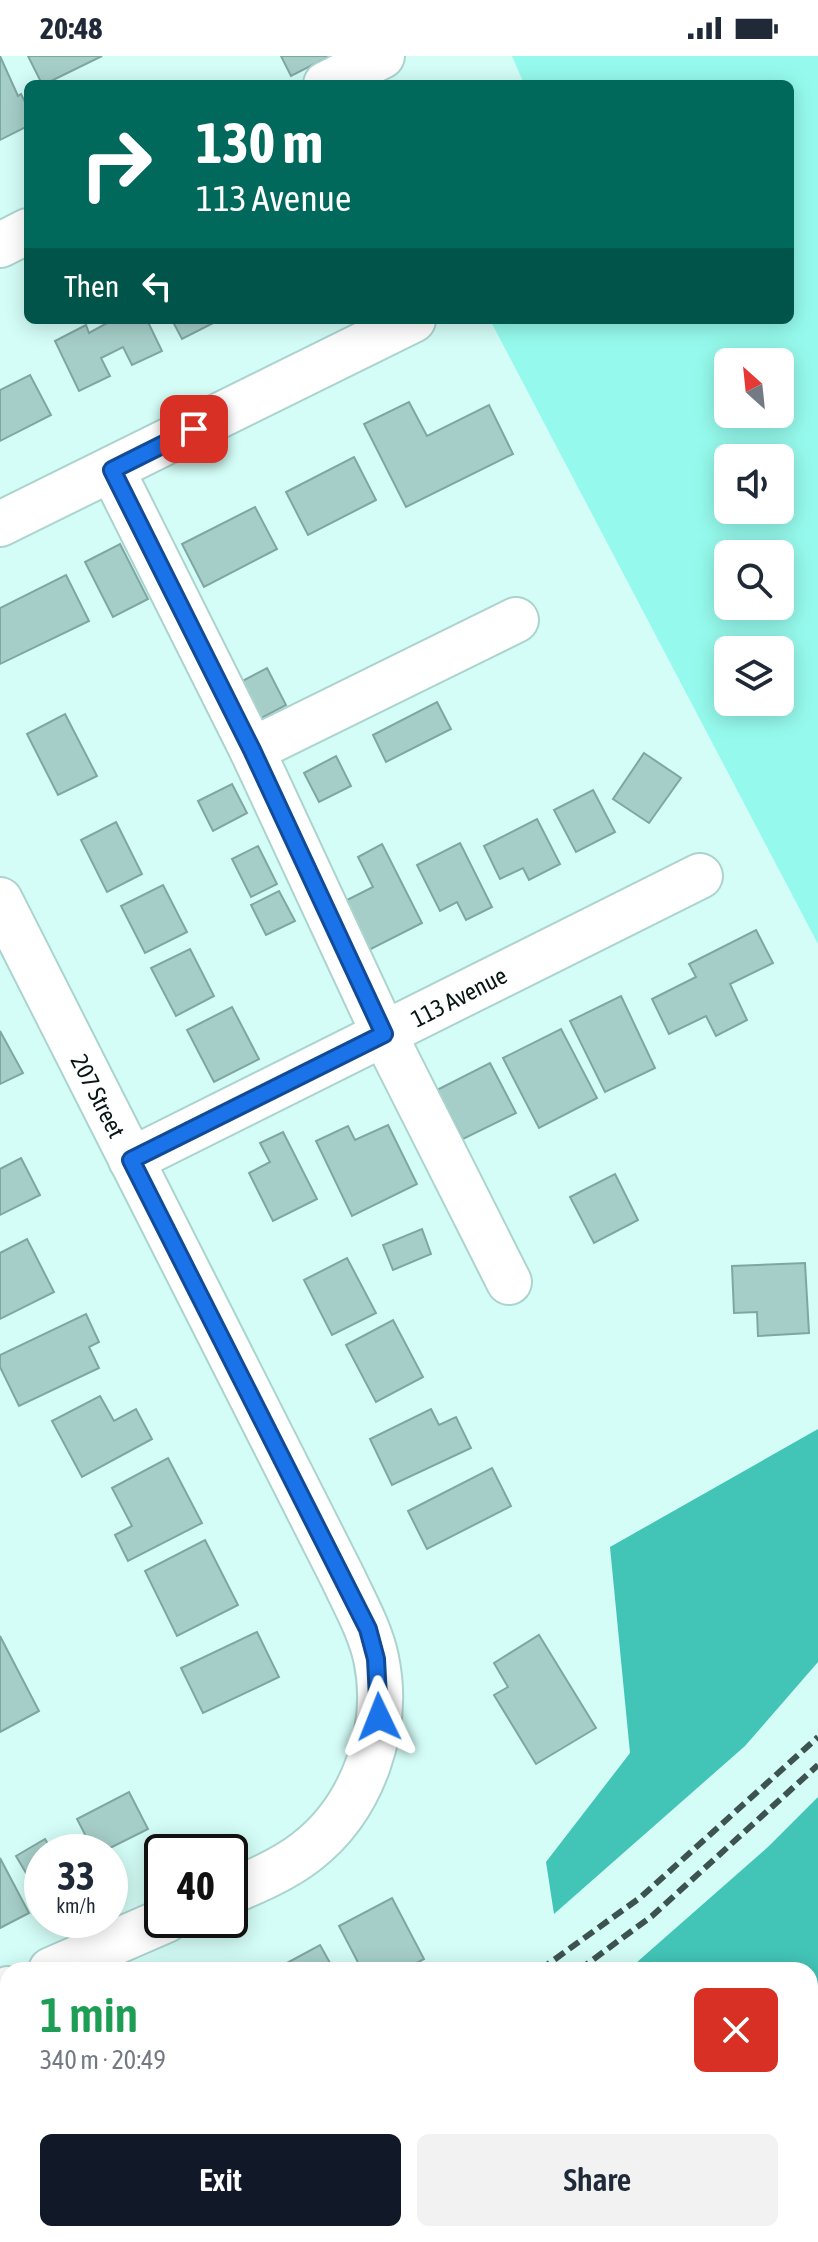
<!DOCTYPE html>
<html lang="en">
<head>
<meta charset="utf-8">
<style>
  body { margin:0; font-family:"Asap Condensed",sans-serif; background:#f2f2f3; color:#1f2937; height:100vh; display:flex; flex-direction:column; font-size:30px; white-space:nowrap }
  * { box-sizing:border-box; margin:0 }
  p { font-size:26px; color:#747a83 }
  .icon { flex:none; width:44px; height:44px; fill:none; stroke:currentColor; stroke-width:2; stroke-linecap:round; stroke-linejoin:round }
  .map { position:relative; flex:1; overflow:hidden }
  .details { position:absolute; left:0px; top:1906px; width:818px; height:280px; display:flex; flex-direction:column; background:#fff; border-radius:24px 24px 0 0; box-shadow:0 4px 20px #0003 }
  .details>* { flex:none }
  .guide { position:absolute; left:24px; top:24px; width:770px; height:244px; border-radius:12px; box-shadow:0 4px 20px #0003; background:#00695c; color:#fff; overflow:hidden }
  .needle { width:52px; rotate:333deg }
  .buttons { position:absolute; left:714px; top:292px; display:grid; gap:16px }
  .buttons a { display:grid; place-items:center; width:80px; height:80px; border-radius:12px; background:#fff; box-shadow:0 4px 20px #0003; font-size:40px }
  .speed { position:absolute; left:24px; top:1778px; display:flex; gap:16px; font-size:40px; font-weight:700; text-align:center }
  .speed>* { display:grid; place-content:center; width:104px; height:104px; border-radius:50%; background:#fff; box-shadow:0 4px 20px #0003; line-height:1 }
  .speed small { font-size:20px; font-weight:400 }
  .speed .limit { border:4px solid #111; border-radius:12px; background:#fff; color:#111 }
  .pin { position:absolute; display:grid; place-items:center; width:68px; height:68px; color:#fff; margin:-34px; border-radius:16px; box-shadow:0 4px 12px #0006 }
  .me { position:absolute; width:88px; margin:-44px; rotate:358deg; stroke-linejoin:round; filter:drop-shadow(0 0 6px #0008) }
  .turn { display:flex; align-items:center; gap:28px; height:168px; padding:0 40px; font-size:36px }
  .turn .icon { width:104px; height:104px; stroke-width:2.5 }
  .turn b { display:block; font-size:56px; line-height:68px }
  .then { display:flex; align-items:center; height:76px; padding:0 40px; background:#0003; gap:16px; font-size:30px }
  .round { display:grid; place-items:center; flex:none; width:84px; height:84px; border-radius:12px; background:#f2f2f3 }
  .overview { display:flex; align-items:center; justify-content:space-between; height:136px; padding:0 40px }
  h1 { font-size:48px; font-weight:600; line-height:60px; color:#1e9e55 }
  .button { display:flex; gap:16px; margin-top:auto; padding:16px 40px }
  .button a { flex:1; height:92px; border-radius:12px; background:#111827; color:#fff; font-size:32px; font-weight:600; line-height:92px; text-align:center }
  .button a+a { background:#f2f2f3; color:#1f2937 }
  .status { display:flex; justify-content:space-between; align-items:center; height:56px; padding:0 40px; background:#fff; direction:ltr }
  .status svg { height:22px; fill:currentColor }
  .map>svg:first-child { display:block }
  .green { fill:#95faed; fill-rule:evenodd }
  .forest { fill:#42c5b7 }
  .water { fill:#45c7ba }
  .building { fill:#a6cec8; stroke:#80a6a1; stroke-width:2 }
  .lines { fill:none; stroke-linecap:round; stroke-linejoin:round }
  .minor-casing { stroke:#acd4ce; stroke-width:48 }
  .minor { stroke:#fff; stroke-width:44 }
  .rail { stroke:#3d5350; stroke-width:6; stroke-dasharray:12 6; stroke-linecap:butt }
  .route-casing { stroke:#114b97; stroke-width:20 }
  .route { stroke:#1a73e8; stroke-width:14 }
  .labels { text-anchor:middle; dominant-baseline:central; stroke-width:6; stroke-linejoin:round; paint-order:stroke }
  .street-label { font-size:24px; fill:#081715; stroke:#fff }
</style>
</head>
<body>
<div class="status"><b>20:48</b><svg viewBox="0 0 49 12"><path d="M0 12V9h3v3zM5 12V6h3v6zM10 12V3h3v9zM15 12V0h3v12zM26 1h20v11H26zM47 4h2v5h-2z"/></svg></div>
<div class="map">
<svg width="818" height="2186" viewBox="0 0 818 2186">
  <rect width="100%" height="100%" fill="#d4fdf7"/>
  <path class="green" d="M 512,0 L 818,0 L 818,888 L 490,264 L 790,264 L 790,28 L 524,28 ZM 728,306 L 780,306 L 780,358 L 728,358 ZM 728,402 L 780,402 L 780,454 L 728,454 ZM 728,498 L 780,498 L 780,550 L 728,550 ZM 728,594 L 780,594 L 780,646 L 728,646 Z"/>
  <g class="forest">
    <polygon points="818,1373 818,1606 745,1690 554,1858 546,1806 630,1697 610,1491"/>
    <polygon points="818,1741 818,1958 810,1969 810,1914 628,1914 769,1790"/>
    <polygon points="192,2178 518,2178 472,2186 175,2186"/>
  </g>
  <polygon class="water" points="818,1982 818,2186 692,2186 696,2178 810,2178 810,1993"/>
  <g class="building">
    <polygon points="0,0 18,40 21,38 28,52 28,70 0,84"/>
    <polygon points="28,0 102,0 45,28 42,28"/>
    <polygon points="281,0 330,0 291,20"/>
    <polygon points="108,264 147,264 162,295 132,309 123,291 101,302 110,320 79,335 55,285 86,269 89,277 109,266"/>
    <polygon points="172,264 219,264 182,283"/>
    <polygon points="30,319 51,359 0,385 0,334"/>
    <polygon points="409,346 427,380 489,349 513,398 406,451 364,368"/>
    <polygon points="354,401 376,444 308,479 286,436"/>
    <polygon points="255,451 277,493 204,531 182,488"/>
    <polygon points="120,488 148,543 113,561 85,506"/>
    <polygon points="66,519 89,565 0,608 0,552"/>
    <polygon points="267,612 286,649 252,667 233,630"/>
    <polygon points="437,646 451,673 386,706 373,679"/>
    <polygon points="65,658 97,720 58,739 27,678"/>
    <polygon points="644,697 681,722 649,767 613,743"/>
    <polygon points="336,700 351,730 319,746 304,717"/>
    <polygon points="232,728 247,757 213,775 198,745"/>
    <polygon points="593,734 615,776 576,796 554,754"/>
    <polygon points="537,763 560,808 529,824 523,812 500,823 484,790"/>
    <polygon points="116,766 142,818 107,836 81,784"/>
    <polygon points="460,787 492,851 466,864 457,846 440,855 417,809"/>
    <polygon points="382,788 422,867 369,894 345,845 373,831 358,801"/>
    <polygon points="258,790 277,828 251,841 232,803"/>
    <polygon points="163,829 187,876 145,897 121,850"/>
    <polygon points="279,835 295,865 266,879 251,849"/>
    <polygon points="756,874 773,907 730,928 747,964 716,980 706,960 669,978 652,943 696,921 689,908"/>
    <polygon points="190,893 214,940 176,960 151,912"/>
    <polygon points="621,940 655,1012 605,1036 570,965"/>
    <polygon points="232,951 259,1003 214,1026 187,974"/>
    <polygon points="561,973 597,1042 539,1072 503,1002"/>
    <polygon points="0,975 23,1017 0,1028"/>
    <polygon points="490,1007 516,1057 463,1083 437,1034"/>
    <polygon points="388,1069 417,1128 352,1160 316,1085 348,1070 355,1084"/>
    <polygon points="283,1076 317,1143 273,1165 249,1117 270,1106 260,1087"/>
    <polygon points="21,1102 40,1139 0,1159 0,1113"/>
    <polygon points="615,1118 638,1164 594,1187 570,1141"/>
    <polygon points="422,1173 431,1198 393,1214 383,1189"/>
    <polygon points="27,1183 54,1236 0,1263 0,1197"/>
    <polygon points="347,1202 376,1257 332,1279 304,1224"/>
    <polygon points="805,1207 809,1277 758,1280 757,1256 734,1257 732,1210"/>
    <polygon points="86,1258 99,1286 89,1291 99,1312 19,1350 0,1311 0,1299"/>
    <polygon points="393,1264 423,1321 376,1346 346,1289"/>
    <polygon points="100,1340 114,1365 136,1353 152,1383 82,1421 52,1365"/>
    <polygon points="431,1353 439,1369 456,1361 471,1392 392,1429 370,1383"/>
    <polygon points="168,1402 202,1467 128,1505 115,1479 132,1470 112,1432"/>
    <polygon points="492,1412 511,1450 427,1493 408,1455"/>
    <polygon points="205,1484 238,1549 177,1580 145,1515"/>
    <polygon points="257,1576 279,1621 203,1657 181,1612"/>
    <polygon points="539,1579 596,1672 536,1708 494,1639 508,1631 494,1607"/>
    <polygon points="0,1580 39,1655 0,1676"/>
    <polygon points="129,1736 148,1773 102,1796 94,1796 77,1763"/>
    <polygon points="45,1783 53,1796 42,1796 42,1808 26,1817 16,1800"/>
    <polygon points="0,1802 29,1857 0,1872"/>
    <polygon points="392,1842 424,1903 404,1914 362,1914 339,1870"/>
    <polygon points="320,1889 334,1914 274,1914"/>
  </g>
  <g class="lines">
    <defs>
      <g id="minor">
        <polyline points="326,28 382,0"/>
        <polyline points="0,189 28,175"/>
        <polyline points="112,414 252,694 384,978 509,1226"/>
        <polyline points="0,468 413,264"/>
        <polyline points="252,694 516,564"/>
        <path d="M 0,844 L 343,1522 C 355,1548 370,1574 376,1602 C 391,1672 363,1752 306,1796 C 284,1813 256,1825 230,1836"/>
        <polyline points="131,1104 700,820"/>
        <polyline points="51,1914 166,1864"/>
        <polyline points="0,1936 8,1933"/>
      </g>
    </defs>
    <use href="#minor" class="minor-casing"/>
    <use href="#minor" class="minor"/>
    <g class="rail">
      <polyline points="540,1914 641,1841 818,1681"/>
      <polyline points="579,1914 652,1860 818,1709"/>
      <polyline points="46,2186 65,2178"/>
      <polyline points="115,2186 133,2178"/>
    </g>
  </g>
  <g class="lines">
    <defs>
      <polyline id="route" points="194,373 112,414 252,694 384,978 131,1104 368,1573 376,1603 379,1661"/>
    </defs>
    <use href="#route" class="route-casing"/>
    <use href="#route" class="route"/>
  </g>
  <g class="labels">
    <g class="street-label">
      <text transform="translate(459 941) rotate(-27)">113 Avenue</text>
      <text transform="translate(98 1040) rotate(63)">207 Street</text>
    </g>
  </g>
</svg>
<div class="buttons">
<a><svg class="needle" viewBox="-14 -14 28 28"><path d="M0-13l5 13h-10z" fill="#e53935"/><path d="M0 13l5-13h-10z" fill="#747a83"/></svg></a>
<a><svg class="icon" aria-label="sound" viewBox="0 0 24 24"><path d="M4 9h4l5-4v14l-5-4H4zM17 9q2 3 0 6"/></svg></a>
<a><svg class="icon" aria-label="search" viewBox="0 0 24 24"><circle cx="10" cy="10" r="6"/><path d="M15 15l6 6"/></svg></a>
<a><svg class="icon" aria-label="layers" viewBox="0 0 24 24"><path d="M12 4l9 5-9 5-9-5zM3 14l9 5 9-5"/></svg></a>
</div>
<div class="speed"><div>33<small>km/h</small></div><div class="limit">40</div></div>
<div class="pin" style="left:194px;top:373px;background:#d93025"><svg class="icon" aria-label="arrive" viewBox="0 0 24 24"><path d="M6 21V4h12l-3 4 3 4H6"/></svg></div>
<svg class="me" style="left:379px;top:1661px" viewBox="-20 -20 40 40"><path d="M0-17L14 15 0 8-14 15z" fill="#1a73e8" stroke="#fff" stroke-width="4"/></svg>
<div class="guide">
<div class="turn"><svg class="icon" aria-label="right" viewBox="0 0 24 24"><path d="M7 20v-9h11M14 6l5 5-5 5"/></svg><div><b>130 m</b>113 Avenue</div></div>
<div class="then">Then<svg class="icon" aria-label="left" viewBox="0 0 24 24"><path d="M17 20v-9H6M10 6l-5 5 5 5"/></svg></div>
</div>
<section class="details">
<div class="overview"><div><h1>1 min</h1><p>340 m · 20:49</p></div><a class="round" style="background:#d93025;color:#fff"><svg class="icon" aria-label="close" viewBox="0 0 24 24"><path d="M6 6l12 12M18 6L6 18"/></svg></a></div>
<div class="button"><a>Exit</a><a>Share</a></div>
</section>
</div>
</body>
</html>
